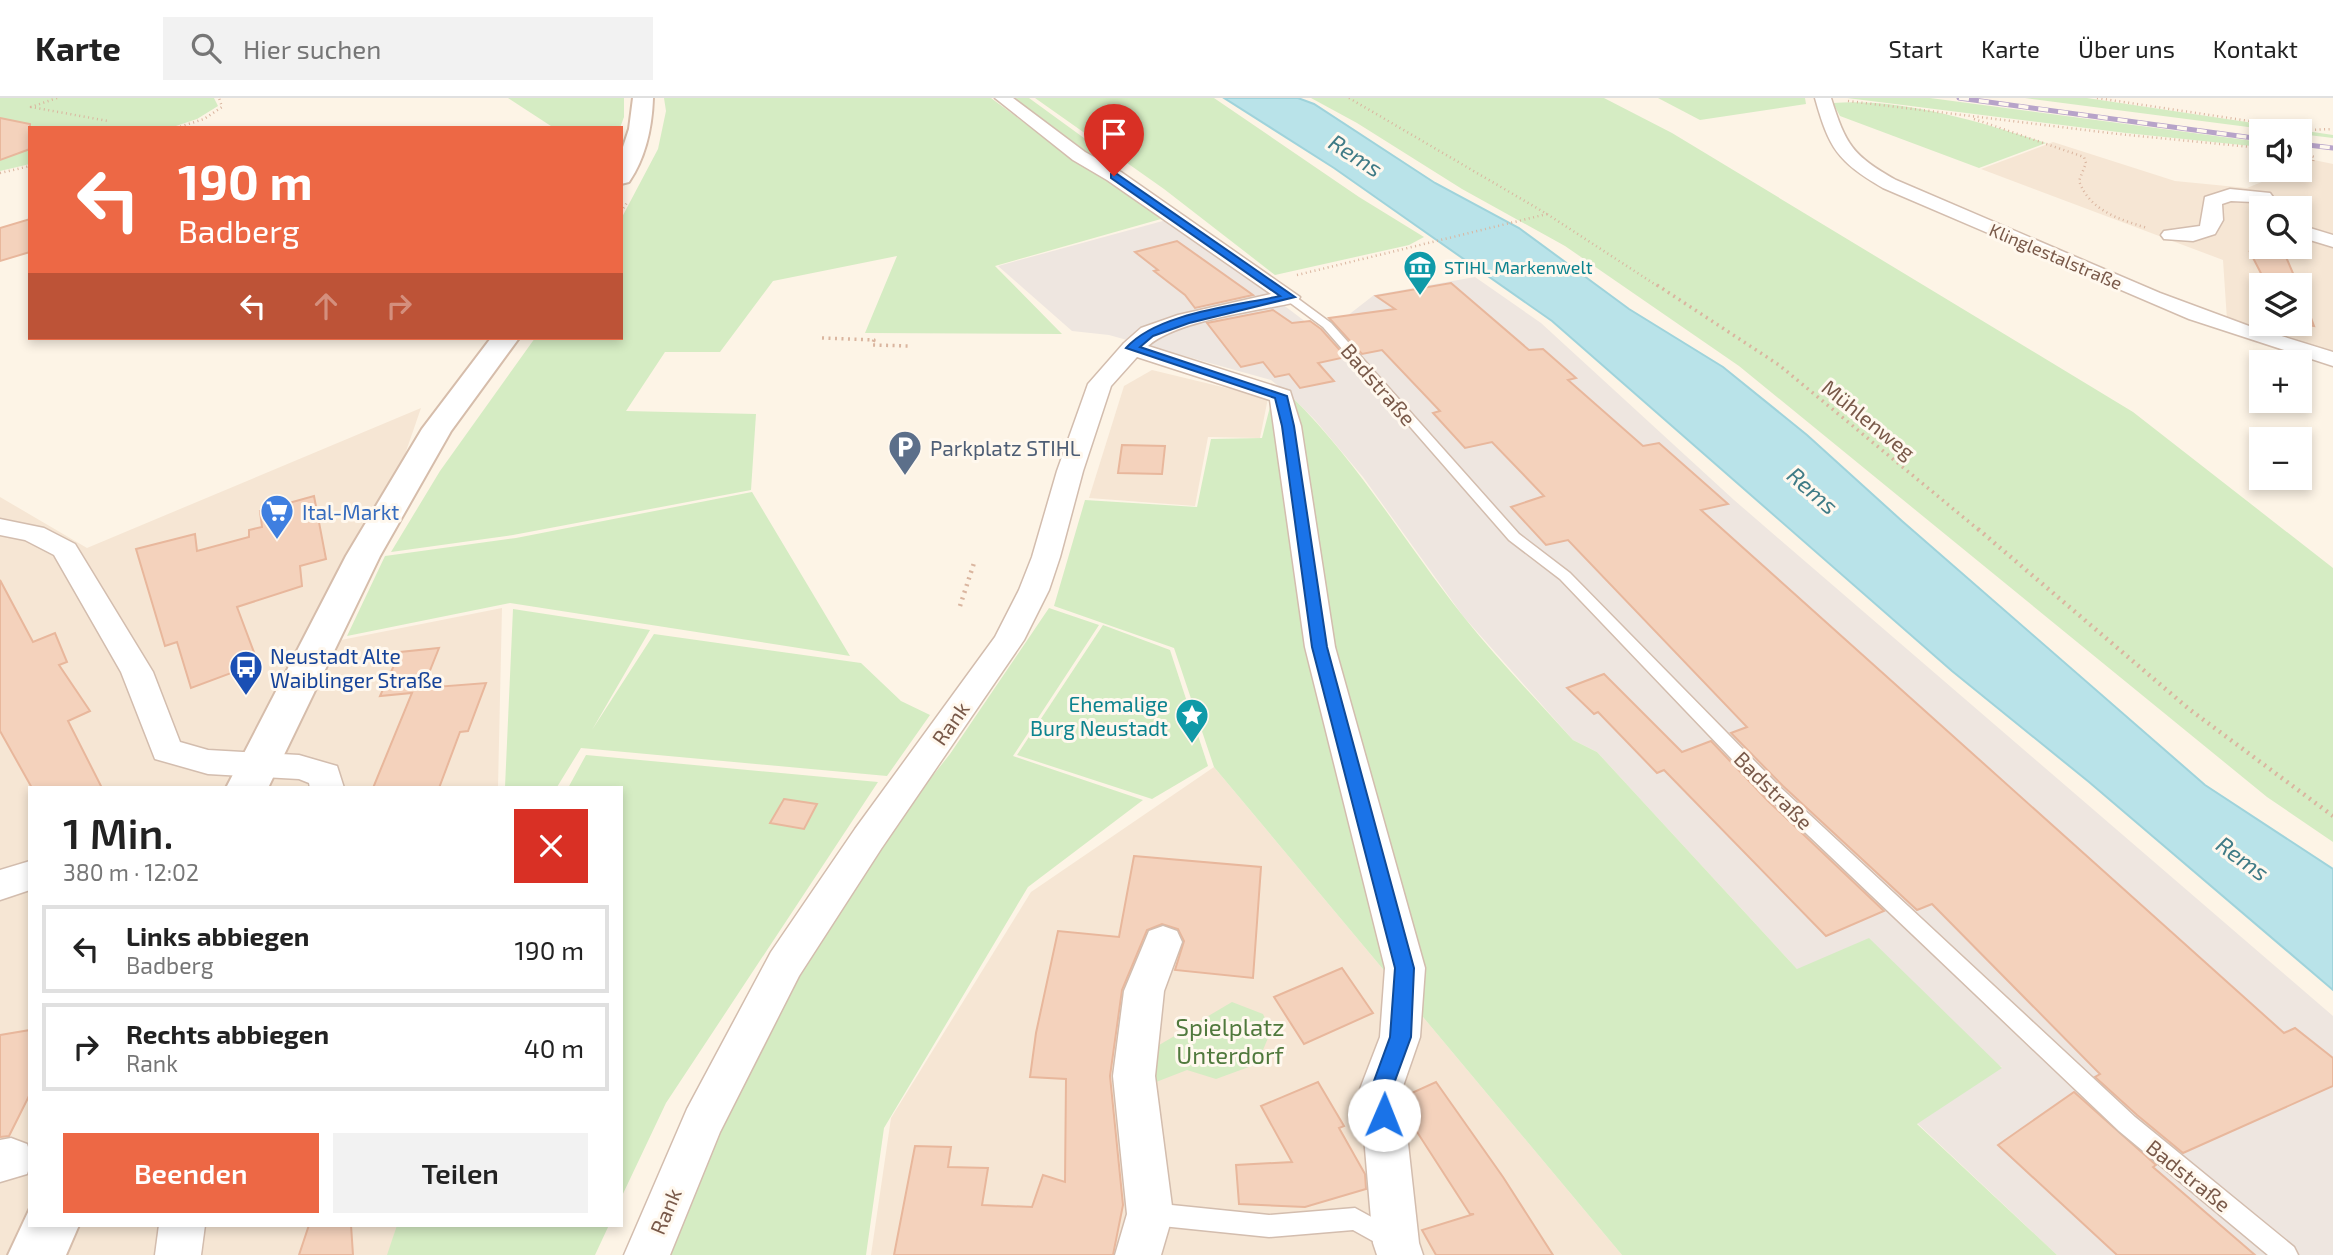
<!DOCTYPE html>
<html lang="de">
<head>
<meta charset="utf-8">
<style>
  body { margin:0; font-family:"Exo 2",sans-serif; background:#f2f2f2; color:#222; height:100vh; display:flex; flex-direction:column; font-size:26px; white-space:nowrap }
  * { box-sizing:border-box; margin:0 }
  p { font-size:23px; color:#767676 }
  .icon { flex:none; width:38px; height:38px; fill:none; stroke:currentColor; stroke-width:2; stroke-linecap:round; stroke-linejoin:round }
  .map { position:relative; flex:1; overflow:hidden }
  .panel { position:absolute; left:28px; top:688px; width:595px; height:441px; display:flex; flex-direction:column; background:#fff; border-radius:0px; box-shadow:0 4px 10px #0003 }
  .panel>* { flex:none }
  .top-card { position:absolute; left:28px; top:28px; width:595px; height:214px; border-radius:0px; box-shadow:0 4px 10px #0003; background:#ed6845; color:#fff; overflow:hidden }
  .tools { position:absolute; left:2249px; top:21px; display:grid; gap:14px }
  .tools a { display:grid; place-items:center; width:63px; height:63px; border-radius:0px; background:#fff; box-shadow:0 4px 10px #0003; font-size:35px }
  .pin { position:absolute; display:grid; place-items:center; width:60px; height:60px; color:#fff; margin:-72px -30px; border-radius:50% 50% 50% 0; rotate:-45deg; box-shadow:0 0 7px #0007 }
  .pin .icon { rotate:45deg }
  .me { position:absolute; width:77px; margin:-38px; rotate:1deg; stroke-linejoin:round; filter:drop-shadow(0 0 5px #0008) }
  .turn { display:flex; align-items:center; gap:24px; height:147px; padding:0 35px; font-size:32px }
  .turn .icon { width:91px; height:91px; stroke-width:2.5 }
  .turn b { display:block; font-size:49px; line-height:60px }
  .lanes { display:flex; align-items:center; height:66px; padding:0 35px; background:#0003; justify-content:center; gap:35px; direction:ltr }
  .lanes .off { opacity:.35 }
  .round { display:grid; place-items:center; flex:none; width:74px; height:74px; border-radius:0px; background:#f2f2f2 }
  .headline { display:flex; align-items:center; justify-content:space-between; height:119px; padding:0 35px }
  h1 { font-size:42px; font-weight:600; line-height:52px }
  .cta { display:flex; gap:14px; margin-top:auto; padding:14px 35px }
  .cta a { flex:1; height:80px; border-radius:0px; background:#ed6845; color:#fff; font-size:28px; font-weight:600; line-height:80px; text-align:center }
  .cta a+a { background:#f2f2f2; color:#222 }
  ul { padding:0; list-style:none }
  li { display:flex; align-items:center; gap:21px; height:88px; margin:0 14px 10px; padding:0 21px; border:4px solid #e0e0e0; border-radius:0px }
  li div { flex:1 }
  li b { display:block; font-size:26px }
  li em { font-style:normal }
  header { display:flex; align-items:center; gap:42px; box-sizing:border-box; height:98px; padding:0 35px; background:#fff; border-bottom:2px solid #e0e0e0 }
  header strong { font-size:33px }
  nav { display:flex; gap:38px; margin-inline-start:auto; font-size:24px }
  .search { width:490px; height:63px; background:#f2f2f2; display:flex; align-items:center; gap:18px; box-sizing:border-box; padding:0 24px; border-radius:0px; color:#767676; font-size:26px }
  .map>svg:first-child { display:block }
  .residential { fill:#f6e6d4; fill-rule:evenodd }
  .industrial { fill:#eee6e0 }
  .green { fill:#d5ecc3 }
  .water { fill:#b9e3e9; stroke:#9fd3db; stroke-width:2 }
  .building { fill:#f4d2bc; stroke:#e8b79c; stroke-width:2 }
  .lines { fill:none; stroke-linecap:round; stroke-linejoin:round }
  .lane-casing { stroke:#d3bdae; stroke-width:3 }
  .street-casing { stroke:#d3bdae; stroke-width:3 }
  .secondary-casing { stroke:#d6bdab; stroke-width:4 }
  .path-far2 { stroke:#dab59f; stroke-width:2.5; stroke-dasharray:1 3.5; stroke-linecap:butt }
  .path-far1 { stroke:#dab59f; stroke-width:3.5; stroke-dasharray:2 4.5; stroke-linecap:butt }
  .path { stroke:#dab59f; stroke-width:4.5; stroke-dasharray:2 5; stroke-linecap:butt }
  .lane { fill:#fff; fill-rule:evenodd }
  .street { fill:#fff; fill-rule:evenodd }
  .secondary { fill:#fff; fill-rule:evenodd }
  .rail-casing { stroke:#b7a3c9; stroke-width:5 }
  .rail { stroke:#fff8ee; stroke-width:3.5; stroke-dasharray:10; stroke-linecap:butt }
  .route { fill:#1a73e8; stroke:#114b97; stroke-width:2 }
  .labels { text-anchor:middle; dominant-baseline:central; stroke-width:6; stroke-linejoin:round; paint-order:stroke }
  .far-street-label { font-size:18px; fill:#795949; stroke:#fff8ee }
  .far-culture-label { font-size:18px; fill:#0d838f; stroke:#fff8ee; text-anchor:start }
  .street-label { font-size:21px; fill:#795949; stroke:#fff8ee }
  .service-label { font-size:21px; fill:#4e5e75; stroke:#fff8ee; text-anchor:start }
  .shop-label { font-size:21px; fill:#366cbe; stroke:#fff8ee; text-anchor:start }
  .transit-label { font-size:21px; fill:#164399; stroke:#fff8ee; text-anchor:start }
  .culture-label { font-size:21px; fill:#0d838f; stroke:#fff8ee; text-anchor:end }
  .water-label { font-size:23px; font-style:italic; fill:#3f7b86; stroke:#fff8ee }
  .near-park-label { font-size:24px; fill:#50793d; stroke:#fff8ee }
</style>
</head>
<body>
<header>
<strong>Karte</strong>
<div class="search"><svg class="icon" aria-label="search" viewBox="0 0 24 24"><circle cx="10" cy="10" r="6"/><path d="M15 15l6 6"/></svg>Hier suchen</div>
<nav><a>Start</a><a>Karte</a><a>Über uns</a><a>Kontakt</a></nav>
</header>
<div class="map">
<svg width="2333" height="1157" viewBox="0 0 2333 1157">
  <rect width="100%" height="100%" fill="#fdf4e6"/>
  <g class="residential">
    <path d="M 2053,44 L 2175,83 L 2247,90 L 2291,72 L 2300,72 L 2300,68 L 2314,62 L 2333,66 L 2333,255 L 2227,222 L 2223,162 L 1981,71 ZM 2261,110 L 2300,110 L 2300,149 L 2261,149 ZM 2261,187 L 2300,187 L 2300,226 L 2261,226 Z"/>
    <polygon points="1152,272 1268,300 1260,340 1208,339 1195,408 1089,400 1124,288"/>
    <polygon points="421,310 341,542 502,510 498,689 30,690 30,1127 397,1127 388,1157 0,1157 0,399 87,450"/>
    <polygon points="1214,669 1622,1157 871,1157 891,1020 1031,794"/>
  </g>
  <polygon class="industrial" points="1170,121 1315,231 1353,225 1347,218 1374,197 1475,179 1541,225 1734,402 2333,918 2333,1157 2057,1157 1917,1025 2002,969 1797,871 1597,654 1573,642 1463,518 1363,379 1315,322 1292,299 1271,282 1109,237 1072,233 998,168"/>
  <g class="green">
    <polygon points="0,0 214,0 218,8 197,21 170,30 30,30 30,66 0,73"/>
    <polygon points="508,0 624,0 624,19 620,30 554,30"/>
    <polygon points="664,0 991,0 1073,61 1168,119 995,168 1062,236 865,235 897,158 773,183 720,254 665,254 626,313 756,316 751,392 513,437 391,454 440,373 535,240 621,240 621,121 658,51 666,13"/>
    <polygon points="1014,0 1029,0 1117,64 1091,57"/>
    <polygon points="1035,0 1214,0 1359,99 1424,139 1409,147 1275,177 1164,91"/>
    <polygon points="1311,0 1604,0 1672,35 2133,314 2333,470 2333,744 2267,699 1739,268 1565,148 1462,91 1357,25"/>
    <polygon points="1658,0 1805,0 1806,6 1700,22"/>
    <polygon points="1847,0 1930,0 2261,44 2261,49 2126,35"/>
    <polygon points="2025,0 2087,0 2333,37 2333,40 2300,36 2300,33 2279,33"/>
    <path d="M 1833,5 C 1905,0 1979,24 2046,45 L 1979,70 L 1840,18 Z"/>
    <path d="M 1292,299 C 1359,365 1405,445 1463,518 C 1497,561 1536,601 1573,642 L 1597,654 L 1797,871 L 1869,840 L 2002,970 L 1917,1026 L 2057,1157 L 1622,1157 L 1214,669 L 1174,550 L 1054,508 L 1085,402 L 1197,409 L 1211,341 L 1262,340 L 1272,301 Z"/>
    <polygon points="752,394 850,558 510,505 347,538 385,458 516,440"/>
    <polygon points="1049,510 1099,527 1013,658 1143,702 1028,789 884,1030 866,1157 666,1157 759,939 891,730 950,656"/>
    <polygon points="513,511 650,532 592,632 654,536 861,565 901,603 930,617 887,678 581,650 557,689 505,689"/>
    <polygon points="1103,527 1170,552 1208,668 1152,701 1017,657"/>
    <polygon points="586,657 878,684 666,1005 621,1100 621,690 568,690"/>
    <polygon points="1232,904 1263,916 1271,933 1257,966 1216,981 1187,972 1151,986 1149,953"/>
    <polygon points="397,1127 609,1127 595,1157 387,1157"/>
  </g>
  <polygon class="water" points="1224,0 1298,0 1314,6 1435,85 1519,130 1629,211 1723,269 1807,337 1902,423 2205,687 2333,771 2333,892 2089,684 1952,573 1552,223 1334,70"/>
  <g class="building">
    <polygon points="0,20 30,26 30,51 0,62"/>
    <polygon points="30,121 30,154 0,163 0,130"/>
    <polygon points="1177,143 1253,197 1195,210 1185,197 1154,173 1158,172 1135,154"/>
    <polygon points="2250,154 2286,159 2298,187 2267,187"/>
    <polygon points="1451,185 1529,252 1543,251 1576,280 1568,282 1643,348 1659,345 1728,406 1701,412 2284,935 2295,930 2333,960 2333,988 2183,1055 2137,1017 2095,979 2100,976 1932,806 1917,812 1783,688 1731,635 1747,629 1568,442 1546,447 1511,409 1544,398 1492,344 1465,350 1433,315 1440,313 1382,252 1362,256 1329,220 1395,211 1376,198"/>
    <polygon points="2300,190 2314,228 2300,226"/>
    <polygon points="1273,212 1292,225 1310,223 1321,231 1346,259 1318,265 1334,283 1300,290 1289,276 1275,279 1263,264 1241,269 1207,225"/>
    <polygon points="1122,347 1165,348 1162,376 1118,375"/>
    <polygon points="314,398 326,461 300,468 302,488 237,509 258,565 191,590 177,544 165,548 136,451 195,436 197,453 249,439 249,432 262,429 260,413"/>
    <polygon points="0,482 33,544 55,535 67,564 59,567 90,613 68,623 102,690 32,690 0,633"/>
    <polygon points="439,550 423,590 486,585 468,633 460,634 439,690 373,690 412,595 380,598 400,554"/>
    <polygon points="1604,576 1682,654 1711,643 1767,702 1884,813 1826,838 1664,672 1657,675 1598,614 1594,616 1567,590"/>
    <polygon points="784,701 817,706 804,731 770,725"/>
    <polygon points="1134,758 1261,769 1253,880 1175,872 1184,843 1178,831 1162,826 1147,832 1122,892 1110,978 1123,1107 1113,1157 894,1157 915,1048 951,1049 948,1069 988,1070 982,1107 1032,1109 1043,1077 1065,1084 1066,981 1030,979 1036,935 1058,833 1119,839"/>
    <polygon points="1342,870 1373,915 1304,946 1274,899"/>
    <polygon points="30,932 30,996 9,1038 0,1039 0,937"/>
    <polygon points="1318,984 1344,1028 1339,1030 1365,1076 1366,1091 1305,1109 1239,1106 1236,1067 1292,1064 1261,1008"/>
    <polygon points="1436,984 1503,1079 1553,1157 1436,1157 1422,1132 1474,1116 1470,1116 1408,1020 1405,998"/>
    <polygon points="2074,994 2156,1067 2153,1069 2255,1157 2117,1157 1998,1047"/>
    <polygon points="309,1127 351,1127 353,1157 299,1157"/>
  </g>
  <g class="lines">
    <defs>
      <g id="lane">
        <polygon points="1285,197 1293,197 1331,225 1519,436 1570,475 1781,690 2135,1019 2294,1149 2298,1157 2268,1157 2119,1033 1769,700 1560,481 1509,442 1323,229 1285,201"/>
        <polygon points="1152,1105 1269,1117 1355,1110 1397,1133 1401,1141 1397,1149 1389,1152 1353,1132 1269,1139 1152,1127 1144,1124 1141,1116 1144,1108"/>
      </g>
      <g id="street">
        <path d="M 995,0 L 1013,0 L 1085,54 L 1121,74 L 1300,199 L 1297,204 C 1258,213 1177,222 1148,248 L 1290,293 L 1301,328 L 1335,549 L 1425,870 L 1420,939 L 1402,991 L 1419,1145 L 1423,1157 L 1377,1157 L 1373,1145 L 1360,991 L 1380,939 L 1385,870 L 1305,549 L 1270,302 L 1137,259 L 1111,288 L 1083,373 L 1060,459 L 1049,492 L 1024,542 L 881,751 L 799,878 L 720,1034 L 670,1157 L 624,1157 L 687,1011 L 771,854 L 855,731 L 995,539 L 1019,492 L 1032,459 L 1057,373 L 1088,286 L 1124,245 L 1141,230 L 1178,217 L 1271,196 L 1107,82 L 1073,62 Z"/>
        <path d="M 1815,0 L 1831,0 C 1846,47 1852,57 1896,82 L 2160,195 L 2249,228 L 2333,254 L 2333,268 L 2189,221 L 1883,90 C 1837,63 1829,50 1815,0 Z"/>
        <polygon points="2230,91 2270,95 2273,99 2272,110 2261,110 2261,116 2255,114 2253,104 2231,103 2222,106 2223,122 2215,136 2193,143 2164,141 2161,137 2164,133 2200,128 2205,99"/>
        <polygon points="2300,127 2333,137 2333,149 2300,139"/>
        <polygon points="0,421 44,430 75,446 153,574 180,644 208,652 299,657 337,668 344,690 310,690 309,685 299,681 208,676 155,661 121,574 54,457 25,442 0,437"/>
        <polygon points="30,763 30,792 0,802 0,772"/>
        <polygon points="1163,828 1177,833 1182,844 1164,893 1155,978 1173,1116 1161,1157 1115,1157 1127,1116 1113,978 1124,893 1149,833"/>
        <path d="M 11,1040 L 27,1046 C 31,1056 31,1066 27,1076 L 0,1084 L 0,1042 Z"/>
        <polygon points="159,1127 205,1127 201,1157 155,1157"/>
      </g>
      <g id="secondary">
        <path d="M 633,0 L 653,0 C 652,29 646,59 629,84 L 621,86 L 621,55 L 629,31 Z"/>
        <polygon points="491,240 519,240 451,333 380,458 268,690 226,690 346,458 422,331"/>
        <polygon points="30,1110 30,1127 79,1127 66,1157 8,1157"/>
      </g>
    </defs>
    <use href="#lane" class="lane-casing"/>
    <use href="#street" class="street-casing"/>
    <use href="#secondary" class="secondary-casing"/>
    <g class="path-far2">
      <polyline points="57,0 31,9 108,23"/>
      <polyline points="1349,0 1547,116 1659,189"/>
      <polyline points="2097,0 2309,32 2333,31"/>
      <polyline points="1848,3 2118,36 2261,50"/>
      <path d="M 1974,21 L 2084,59 L 2086,65 L 2079,83 C 2090,113 2119,121 2147,130"/>
      <polyline points="176,30 204,21 222,9 219,0"/>
      <polyline points="2300,54 2314,59 2313,64 2300,69"/>
      <polyline points="0,75 30,68"/>
      <polyline points="2279,83 2295,72"/>
      <polyline points="621,114 628,103"/>
      <polyline points="1297,177 1547,116"/>
    </g>
    <g class="path-far1">
      <polyline points="1657,187 1779,267 1980,433"/>
      <polyline points="822,240 874,242 872,247 910,248"/>
    </g>
    <g class="path">
      <polyline points="1978,431 2189,611 2333,718"/>
      <polyline points="960,508 974,465"/>
    </g>
    <use href="#lane" class="lane"/>
    <use href="#street" class="street"/>
    <use href="#secondary" class="secondary"/>
    <defs>
      <g id="rail">
        <polyline points="1959,0 2261,41"/>
        <polyline points="2300,46 2333,50"/>
      </g>
    </defs>
    <use href="#rail" class="rail-casing"/>
    <use href="#rail" class="rail"/>
  </g>
  <path class="route" d="M 1111,76 L 1117,76 L 1295,199 L 1189,225 L 1153,238 L 1140,249 L 1287,298 L 1294,328 L 1327,549 L 1414,870 L 1411,939 L 1392,991 L 1394,1017 L 1391,1024 L 1384,1027 L 1376,1024 L 1371,991 L 1390,939 L 1395,870 L 1312,549 L 1282,328 L 1275,300 L 1126,250 C 1157,215 1235,208 1280,198 L 1111,80 Z"/>
  <defs>
    <symbol id="museum-pin" viewBox="-11 -11 22 30"><path d="M0 17L-7.5 6A9.5 9.5 0 1 1 7.5 6Z" fill="#0f9aa8" stroke="#fff8ee"/><path d="M0-6L6-3V-2H-6V-3ZM-5-1h2V3h-2ZM-1-1h2V3h-2ZM3-1h2V3H3ZM-6 4H6V6H-6Z" fill="#fff"/></symbol>
    <symbol id="parking-pin" viewBox="-11 -11 22 30"><path d="M0 17L-7.5 6A9.5 9.5 0 1 1 7.5 6Z" fill="#5c6f8a" stroke="#fff8ee"/><path d="M-3.5-5.5H1a3.5 3.5 0 0 1 0 7H-1V5.5H-3.5ZM-1-3.4V-.6H.8a1.4 1.4 0 0 0 0-2.8Z" fill="#fff"/></symbol>
    <symbol id="supermarket-pin" viewBox="-11 -11 22 30"><path d="M0 17L-7.5 6A9.5 9.5 0 1 1 7.5 6Z" fill="#3f7fe0" stroke="#fff8ee"/><path d="M-6-5.5h2.5l.6 2H6L4.5 2H-2.5L-4.4-4H-6ZM-1.5 3.2a1.3 1.3 0 1 0 .1 0ZM3 3.2a1.3 1.3 0 1 0 .1 0Z" fill="#fff"/></symbol>
    <symbol id="bus-pin" viewBox="-11 -11 22 30"><path d="M0 17L-7.5 6A9.5 9.5 0 1 1 7.5 6Z" fill="#1a4fb4" stroke="#fff8ee"/><path d="M-5-6H5V4H4V6H2V4H-2V6H-4V4H-5ZM-3.5-4V0h7V-4ZM-3.5 1.2v1.5H-2V1.2ZM2 1.2v1.5H3.5V1.2Z" fill="#fff"/></symbol>
    <symbol id="sight-pin" viewBox="-11 -11 22 30"><path d="M0 17L-7.5 6A9.5 9.5 0 1 1 7.5 6Z" fill="#0f9aa8" stroke="#fff8ee"/><path d="M0-6L1.8-2.2L6-1.7L2.9 1.2L3.7 5.4L0 3.3L-3.7 5.4L-2.9 1.2L-6-1.7L-1.8-2.2Z" fill="#fff"/></symbol>
  </defs>
  <g fill-rule="evenodd">
    <use href="#museum-pin" x="1401" y="150" width="38" height="52"/>
    <use href="#parking-pin" x="886" y="330" width="38" height="52"/>
    <use href="#supermarket-pin" x="258" y="394" width="38" height="52"/>
    <use href="#bus-pin" x="227" y="550" width="38" height="52"/>
    <use href="#sight-pin" x="1173" y="598" width="38" height="52"/>
  </g>
  <g class="labels">
    <g class="far-street-label">
      <text transform="translate(2056 158) rotate(23)">Klinglestalstraße</text>
    </g>
    <g class="far-culture-label">
      <text x="1444" y="169">STIHL Markenwelt</text>
    </g>
    <g class="street-label">
      <text transform="translate(1379 286) rotate(49)">Badstraße</text>
      <text transform="translate(1869 321) rotate(39)">Mühlenweg</text>
      <text transform="translate(950 625) rotate(-55)">Rank</text>
      <text transform="translate(1774 692) rotate(45)">Badstraße</text>
      <text transform="translate(2189 1077) rotate(39)">Badstraße</text>
      <text transform="translate(665 1113) rotate(-67)">Rank</text>
    </g>
    <g class="service-label">
      <text x="930" y="349">Parkplatz STIHL</text>
    </g>
    <g class="shop-label">
      <text x="302" y="413">Ital-Markt</text>
    </g>
    <g class="transit-label">
      <text x="270" y="557">Neustadt Alte<tspan x="270" dy="24">Waiblinger Straße</tspan></text>
    </g>
    <g class="culture-label">
      <text x="1168" y="605">Ehemalige<tspan x="1168" dy="24">Burg Neustadt</tspan></text>
    </g>
    <g class="water-label">
      <text transform="translate(1356 57) rotate(33)">Rems</text>
      <text transform="translate(1813 392) rotate(41)">Rems</text>
      <text transform="translate(2243 760) rotate(36)">Rems</text>
    </g>
    <g class="near-park-label">
      <text x="1230" y="928">Spielplatz<tspan x="1230" dy="28">Unterdorf</tspan></text>
    </g>
  </g>
</svg>
<div class="tools">
<a><svg class="icon" aria-label="sound" viewBox="0 0 24 24"><path d="M4 9h4l5-4v14l-5-4H4zM17 9q2 3 0 6"/></svg></a>
<a><svg class="icon" aria-label="search" viewBox="0 0 24 24"><circle cx="10" cy="10" r="6"/><path d="M15 15l6 6"/></svg></a>
<a><svg class="icon" aria-label="layers" viewBox="0 0 24 24"><path d="M12 4l9 5-9 5-9-5zM3 14l9 5 9-5"/></svg></a>
<a>+</a>
<a>−</a>
</div>
<div class="pin" style="left:1114px;top:78px;background:#d93025"><svg class="icon" aria-label="arrive" viewBox="0 0 24 24"><path d="M6 21V4h12l-3 4 3 4H6"/></svg></div>
<svg class="me" style="left:1384px;top:1017px" viewBox="-20 -20 40 40"><circle r="19" fill="#fff"/><path d="M0-13L10 11 0 6-10 11z" fill="#1a73e8"/></svg>
<div class="top-card">
<div class="turn"><svg class="icon" aria-label="left" viewBox="0 0 24 24"><path d="M17 20v-9H6M10 6l-5 5 5 5"/></svg><div><b>190 m</b>Badberg</div></div>
<div class="lanes"><svg class="icon" aria-label="left" viewBox="0 0 24 24"><path d="M17 20v-9H6M10 6l-5 5 5 5"/></svg><svg class="icon off" aria-label="ahead" viewBox="0 0 24 24"><path d="M12 20V5M6 11l6-6 6 6"/></svg><svg class="icon off" aria-label="right" viewBox="0 0 24 24"><path d="M7 20v-9h11M14 6l5 5-5 5"/></svg></div>
</div>
<section class="panel">
<div class="headline"><div><h1>1 Min.</h1><p>380 m · 12:02</p></div><a class="round" style="background:#d93025;color:#fff"><svg class="icon" aria-label="close" viewBox="0 0 24 24"><path d="M6 6l12 12M18 6L6 18"/></svg></a></div>
<ul>
<li><svg class="icon" aria-label="left" viewBox="0 0 24 24"><path d="M17 20v-9H6M10 6l-5 5 5 5"/></svg><div><b>Links abbiegen</b><p>Badberg</p></div><em>190 m</em></li>
<li><svg class="icon" aria-label="right" viewBox="0 0 24 24"><path d="M7 20v-9h11M14 6l5 5-5 5"/></svg><div><b>Rechts abbiegen</b><p>Rank</p></div><em>40 m</em></li>
</ul>
<div class="cta"><a>Beenden</a><a>Teilen</a></div>
</section>
</div>
</body>
</html>
